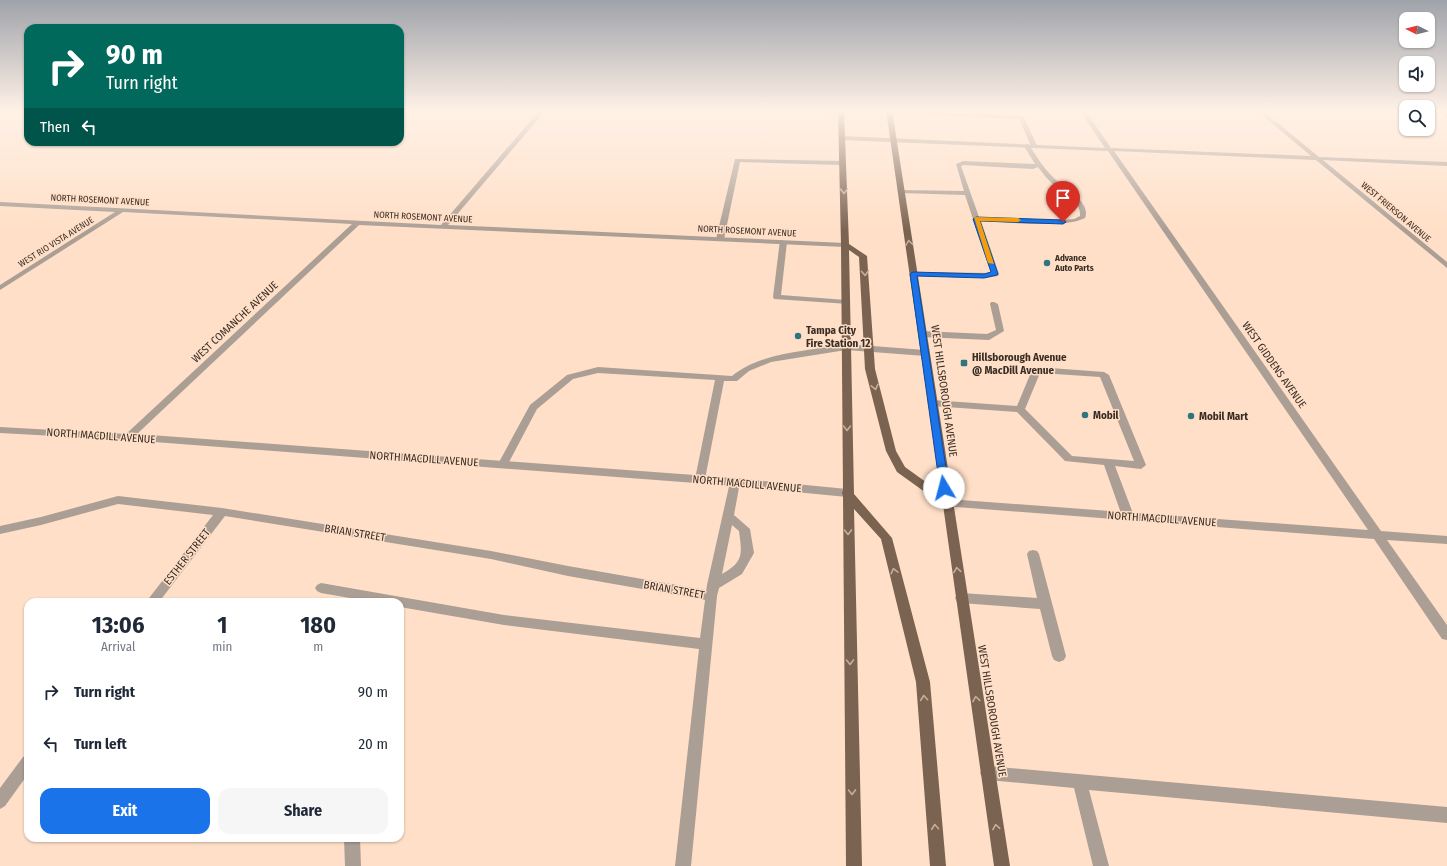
<!DOCTYPE html>
<html lang="en">
<head>
<meta charset="utf-8">
<style>
  body { margin:0; font-family:"Fira Sans Condensed",sans-serif; background:#f6f6f7; color:#1f2937; height:100vh; display:flex; flex-direction:column; font-size:15px; white-space:nowrap }
  * { box-sizing:border-box; margin:0 }
  p { font-size:13px; color:#747a83 }
  .icon { flex:none; width:22px; height:22px; fill:none; stroke:currentColor; stroke-width:2; stroke-linecap:round; stroke-linejoin:round }
  .map { position:relative; flex:1; overflow:hidden }
  .sheet { position:absolute; left:24px; top:598px; width:380px; height:244px; display:flex; flex-direction:column; background:#fff; border-radius:12px; box-shadow:0 1px 3px #0004 }
  .sheet>* { flex:none }
  .banner { position:absolute; left:24px; top:24px; width:380px; height:122px; border-radius:12px; box-shadow:0 1px 3px #0004; background:#00695c; color:#fff; overflow:hidden }
  .needle { width:26px; rotate:276deg }
  .fabs { position:absolute; left:1399px; top:12px; display:grid; gap:8px }
  .fabs a { display:grid; place-items:center; width:36px; height:36px; border-radius:8px; background:#fff; box-shadow:0 1px 3px #0004; font-size:20px }
  .pin { position:absolute; display:grid; place-items:center; width:34px; height:34px; color:#fff; margin:-41px -17px; border-radius:50% 50% 50% 0; rotate:-45deg; box-shadow:0 0 4px #0007 }
  .pin .icon { rotate:45deg }
  .me { position:absolute; width:44px; margin:-22px; rotate:352deg; stroke-linejoin:round; filter:drop-shadow(0 0 3px #0008) }
  .turn { display:flex; align-items:center; gap:14px; height:84px; padding:0 16px; font-size:18px }
  .turn .icon { width:52px; height:52px; stroke-width:2.5 }
  .turn b { display:block; font-size:28px; line-height:34px }
  .then { display:flex; align-items:center; height:38px; padding:0 16px; background:#0003; gap:8px; font-size:15px }
  .eta { display:flex; justify-content:space-evenly; align-items:center; height:68px; text-align:center }
  .eta b { font-size:24px; font-weight:700; line-height:28px }
  .action { display:flex; gap:8px; margin-top:auto; padding:8px 16px }
  .action a { flex:1; height:46px; border-radius:12px; background:#1a73e8; color:#fff; font-size:16px; font-weight:700; line-height:46px; text-align:center }
  .action a+a { background:#f6f6f7; color:#1f2937 }
  ul { padding:0; list-style:none }
  li { display:flex; align-items:center; gap:12px; height:52px; padding:0 16px }
  li div { flex:1 }
  li b { display:block; font-size:15px }
  li em { font-style:normal }
  .map>svg:first-child { display:block }
  .lines { fill:none; stroke-linecap:round; stroke-linejoin:round }
  .service { fill:#ab9e94; fill-rule:evenodd }
  .minor { fill:#ab9e94; fill-rule:evenodd }
  .primary { fill:#7a6351; fill-rule:evenodd }
  .oneway { stroke:#caad98 }
  .route { fill:#1a73e8; stroke:#114b97 }
  .slow { fill:#f59e0b }
  .poi-dot { fill:#2e7580; stroke:#ffdfc7; stroke-width:1.5 }
  .labels { text-anchor:middle; dominant-baseline:central; stroke-width:3; stroke-linejoin:round; paint-order:stroke }
  .far-street-label { font-size:9px; fill:#392d24; stroke:#ffdfc7 }
  .far-poi-label { font-size:9px; font-weight:bold; fill:#392d24; stroke:#ffdfc7; text-anchor:start }
  .street-label { font-size:11px; fill:#392d24; stroke:#ffdfc7 }
  .poi-label { font-size:11px; font-weight:bold; fill:#392d24; stroke:#ffdfc7; text-anchor:start }
</style>
</head>
<body>
<div class="map">
<svg width="1447" height="866" viewBox="0 0 1447 866">
  <rect width="100%" height="100%" fill="#ffdfc7"/>
  <g class="lines">
    <g class="service">
      <polygon points="789,110 830,110 844,112 841,114 792,112"/>
      <polygon points="889,110 1021,115 1024,117 1037,146 1034,148 1031,146 1019,119 887,113 887,111"/>
      <path d="M 1027,144 L 1029,145 C 1036,155 1042,166 1051,175 C 1061,187 1092,201 1085,218 C 1064,229 1006,222 981,221 L 999,274 L 998,276 L 985,278 L 910,276 L 910,272 L 913,272 L 991,273 L 965,195 L 901,193 L 898,191 L 899,190 L 964,191 L 956,164 L 963,161 L 1035,164 L 1024,146 ZM 964,165 L 1033,169 L 1038,167 C 1043,174 1048,180 1055,186 C 1065,195 1081,200 1080,216 L 1074,219 L 1063,220 L 979,217 L 961,166 Z"/>
      <polygon points="735,159 842,161 845,163 842,165 740,162 724,239 720,241 716,239"/>
      <polygon points="780,240 787,242 781,295 846,300 850,302 849,304 774,299 773,297"/>
      <polygon points="991,302 994,302 998,304 1004,331 989,340 922,337 918,334 922,331 987,334 996,330 990,304"/>
      <path d="M 846,344 L 925,350 L 929,353 L 925,356 L 846,350 L 771,362 L 749,371 L 737,381 L 724,381 L 705,479 L 704,482 L 696,482 L 695,479 L 715,380 L 598,373 L 573,379 L 537,409 L 507,466 L 499,466 L 498,464 L 530,405 L 567,375 L 598,367 L 732,376 C 761,352 809,351 846,344 Z"/>
      <path d="M 1037,367 L 1104,372 L 1109,375 L 1146,465 L 1141,469 L 1115,466 L 1134,516 L 1132,519 L 1124,519 L 1122,516 L 1104,465 L 1065,461 L 1017,412 L 932,406 L 927,403 L 932,400 L 1017,406 L 1032,370 ZM 1040,373 L 1100,377 L 1134,461 L 1072,456 L 1025,409 Z"/>
      <path d="M 735,478 L 739,479 L 740,482 L 734,515 L 750,529 L 754,553 L 742,574 L 719,588 L 717,596 L 691,866 L 675,866 L 699,649 L 504,625 L 400,607 L 400,602 L 373,602 L 321,593 L 317,591 L 315,588 L 317,585 L 321,583 L 504,615 L 700,638 L 707,585 L 730,482 L 731,479 ZM 732,525 L 739,531 C 742,554 744,562 722,574 Z"/>
      <polygon points="1033,550 1037,551 1039,554 1066,656 1064,660 1059,662 1054,660 1052,656 1040,609 961,603 957,602 955,598 957,594 961,593 1037,598 1027,554 1029,551"/>
      <polygon points="988,766 1447,807 1447,823 1089,790 1109,866 1093,866 1074,788 988,780 983,778 980,773 983,768"/>
    </g>
    <g class="minor">
      <polygon points="540,110 546,110 448,225 845,243 849,245 845,247 359,225 137,434 735,478 847,489 851,490 852,493 851,496 847,497 735,486 128,440 0,433 0,427 126,434 352,224 123,212 0,290 0,285 115,212 0,206 0,202 441,225"/>
      <polygon points="1079,110 1085,110 1111,148 1311,156 1256,110 1262,110 1319,157 1447,162 1447,166 1323,160 1447,262 1447,268 1316,160 1114,151 1381,531 1447,536 1447,544 1387,540 1447,625 1447,640 1442,639 1374,539 943,506 941,503 943,500 947,499 1368,530 1108,151 842,140 839,138 842,136 1105,148"/>
      <polygon points="1435,110 1442,110 1447,113 1447,117"/>
      <polygon points="118,496 222,508 491,551 568,566 711,591 715,592 717,596 715,600 711,601 568,576 491,559 225,516 159,602 146,602 213,515 118,504 41,525 0,534 0,526 41,517"/>
      <polygon points="28,755 28,774 5,806 0,809 0,788 23,757"/>
      <polygon points="344,838 360,838 361,866 345,866"/>
    </g>
    <polygon class="primary" points="838,110 844,110 849,244 867,256 875,369 896,451 905,467 941,493 886,110 892,110 1010,866 994,866 943,505 897,472 886,451 865,369 859,257 849,250 854,494 892,538 930,682 946,866 930,866 916,682 881,539 854,509 862,866 846,866 843,496 842,493 843,490 841,245"/>
  </g>
  <defs><path id="oneway-chevron" d="M-2-3.5L2.5 0L-2 3.5" fill="none" stroke-width="1.6" stroke-linecap="round" stroke-linejoin="round"/></defs>
  <g class="oneway">
    <use href="#oneway-chevron" transform="translate(844 191) rotate(88)"/>
    <use href="#oneway-chevron" transform="translate(909 243) rotate(-98)"/>
    <use href="#oneway-chevron" transform="translate(865 273) rotate(86)"/>
    <use href="#oneway-chevron" transform="translate(875 387) rotate(76)"/>
    <use href="#oneway-chevron" transform="translate(847 428) rotate(90)"/>
    <use href="#oneway-chevron" transform="translate(848 532) rotate(89)"/>
    <use href="#oneway-chevron" transform="translate(957 570) rotate(-99)"/>
    <use href="#oneway-chevron" transform="translate(894 571) rotate(-104)"/>
    <use href="#oneway-chevron" transform="translate(850 662) rotate(89)"/>
    <use href="#oneway-chevron" transform="translate(924 698) rotate(-95)"/>
    <use href="#oneway-chevron" transform="translate(976 699) rotate(-99)"/>
    <use href="#oneway-chevron" transform="translate(852 792) rotate(89)"/>
    <use href="#oneway-chevron" transform="translate(935 827) rotate(-95)"/>
    <use href="#oneway-chevron" transform="translate(996 827) rotate(-99)"/>
  </g>
  <linearGradient id="sky" x2="0" y2="1"><stop stop-color="#9fa3aa"/><stop offset="0.48" stop-color="#fff1e6"/><stop offset="1" stop-color="#fff1e6" stop-opacity="0"/></linearGradient>
  <rect width="1447" height="231" fill="url(#sky)"/>
  <polygon class="route" points="976,217 1063,220 1066,222 1063,224 980,221 998,274 997,275 984,278 917,276 949,488 944,492 940,488 910,274 913,272 984,274 991,272 973,219"/>
  <polygon class="slow" points="974,217 1018,218 1021,220 1018,222 980,221 994,264 988,263"/>
  <g class="poi-dot">
    <circle cx="1047" cy="263" r="4"/>
    <circle cx="798" cy="336" r="4"/>
    <rect x="960" y="359" width="8" height="8" rx="2"/>
    <circle cx="1085" cy="415" r="4"/>
    <circle cx="1191" cy="416" r="4"/>
  </g>
  <g class="labels">
    <g class="far-street-label">
      <text transform="translate(100 200) rotate(3)">NORTH ROSEMONT AVENUE</text>
      <text transform="translate(1396 212) rotate(40)">WEST FRIERSON AVENUE</text>
      <text transform="translate(423 217) rotate(3)">NORTH ROSEMONT AVENUE</text>
      <text transform="translate(747 231) rotate(3)">NORTH ROSEMONT AVENUE</text>
      <text transform="translate(56 242) rotate(-32)">WEST RIO VISTA AVENUE</text>
    </g>
    <g class="far-poi-label">
      <text x="1055" y="258">Advance<tspan x="1055" dy="10">Auto Parts</tspan></text>
    </g>
    <g class="street-label">
      <text transform="translate(235 322) rotate(-43)">WEST COMANCHE AVENUE</text>
      <text transform="translate(1274 365) rotate(55)">WEST GIDDENS AVENUE</text>
      <text transform="translate(944 391) rotate(82)">WEST HILLSBOROUGH AVENUE</text>
      <text transform="translate(101 436) rotate(4)">NORTH MACDILL AVENUE</text>
      <text transform="translate(424 459) rotate(4)">NORTH MACDILL AVENUE</text>
      <text transform="translate(747 484) rotate(5)">NORTH MACDILL AVENUE</text>
      <text transform="translate(1162 519) rotate(4)">NORTH MACDILL AVENUE</text>
      <text transform="translate(355 533) rotate(9)">BRIAN STREET</text>
      <text transform="translate(187 557) rotate(-52)">ESTHER STREET</text>
      <text transform="translate(674 590) rotate(10)">BRIAN STREET</text>
      <text transform="translate(992 711) rotate(81)">WEST HILLSBOROUGH AVENUE</text>
    </g>
    <g class="poi-label">
      <text x="806" y="330">Tampa City<tspan x="806" dy="13">Fire Station 12</tspan></text>
      <text x="972" y="357">Hillsborough Avenue<tspan x="972" dy="13">@ MacDill Avenue</tspan></text>
      <text x="1093" y="415">Mobil</text>
      <text x="1199" y="416">Mobil Mart</text>
    </g>
  </g>
</svg>
<div class="fabs">
<a><svg class="needle" viewBox="-14 -14 28 28"><path d="M0-13l5 13h-10z" fill="#e53935"/><path d="M0 13l5-13h-10z" fill="#747a83"/></svg></a>
<a><svg class="icon" aria-label="sound" viewBox="0 0 24 24"><path d="M4 9h4l5-4v14l-5-4H4zM17 9q2 3 0 6"/></svg></a>
<a><svg class="icon" aria-label="search" viewBox="0 0 24 24"><circle cx="10" cy="10" r="6"/><path d="M15 15l6 6"/></svg></a>
</div>
<div class="pin" style="left:1063px;top:222px;background:#d93025"><svg class="icon" aria-label="arrive" viewBox="0 0 24 24"><path d="M6 21V4h12l-3 4 3 4H6"/></svg></div>
<svg class="me" style="left:944px;top:488px" viewBox="-20 -20 40 40"><circle r="19" fill="#fff"/><path d="M0-13L10 11 0 6-10 11z" fill="#1a73e8"/></svg>
<div class="banner">
<div class="turn"><svg class="icon" aria-label="right" viewBox="0 0 24 24"><path d="M7 20v-9h11M14 6l5 5-5 5"/></svg><div><b>90 m</b>Turn right</div></div>
<div class="then">Then<svg class="icon" aria-label="left" viewBox="0 0 24 24"><path d="M17 20v-9H6M10 6l-5 5 5 5"/></svg></div>
</div>
<section class="sheet">
<div class="eta">
<div><b>13:06</b><p>Arrival</p></div>
<div><b>1</b><p>min</p></div>
<div><b>180</b><p>m</p></div>
</div>
<ul>
<li><svg class="icon" aria-label="right" viewBox="0 0 24 24"><path d="M7 20v-9h11M14 6l5 5-5 5"/></svg><div><b>Turn right</b></div><em>90 m</em></li>
<li><svg class="icon" aria-label="left" viewBox="0 0 24 24"><path d="M17 20v-9H6M10 6l-5 5 5 5"/></svg><div><b>Turn left</b></div><em>20 m</em></li>
</ul>
<div class="action"><a>Exit</a><a>Share</a></div>
</section>
</div>
</body>
</html>
